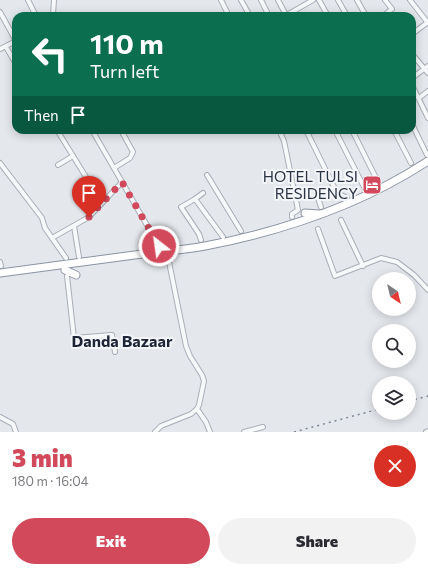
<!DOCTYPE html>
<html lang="en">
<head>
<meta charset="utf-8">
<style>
  body { margin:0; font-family:Commissioner,sans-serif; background:#f2f2f3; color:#2b2b33; height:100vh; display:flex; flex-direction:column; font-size:15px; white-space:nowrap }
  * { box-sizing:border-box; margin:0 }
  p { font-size:13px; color:#7c7c81 }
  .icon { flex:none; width:22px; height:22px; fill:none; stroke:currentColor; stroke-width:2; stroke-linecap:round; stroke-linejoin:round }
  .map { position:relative; height:432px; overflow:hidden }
  .drawer { display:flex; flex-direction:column; background:#fff; flex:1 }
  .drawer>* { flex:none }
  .hud { position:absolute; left:12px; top:12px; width:404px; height:122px; border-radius:12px; box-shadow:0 2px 10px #0003; background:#0b6e4f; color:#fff; overflow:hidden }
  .needle { width:26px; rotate:145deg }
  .controls { position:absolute; left:372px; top:272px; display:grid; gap:8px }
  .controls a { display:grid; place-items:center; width:44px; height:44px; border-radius:50%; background:#fff; box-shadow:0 2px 10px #0003; font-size:20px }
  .pin { position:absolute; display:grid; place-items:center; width:34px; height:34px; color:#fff; margin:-41px -17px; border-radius:50% 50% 50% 0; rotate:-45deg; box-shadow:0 0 4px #0007 }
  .pin .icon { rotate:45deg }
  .me { position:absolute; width:44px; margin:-22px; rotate:330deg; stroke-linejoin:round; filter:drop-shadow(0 0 3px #0008) }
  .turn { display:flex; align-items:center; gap:14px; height:84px; padding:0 12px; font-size:18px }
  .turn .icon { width:52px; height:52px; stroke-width:2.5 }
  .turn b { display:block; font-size:28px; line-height:34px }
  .then { display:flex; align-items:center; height:38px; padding:0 12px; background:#0003; gap:8px; font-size:15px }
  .round { display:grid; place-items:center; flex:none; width:42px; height:42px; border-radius:21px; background:#f2f2f3 }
  .overview { display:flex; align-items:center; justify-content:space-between; height:68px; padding:0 12px }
  h1 { font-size:24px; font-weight:800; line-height:30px; color:#d1495b }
  .cta { display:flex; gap:8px; margin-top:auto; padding:8px 12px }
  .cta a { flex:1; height:46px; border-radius:24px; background:#d1495b; color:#fff; font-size:16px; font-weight:800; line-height:46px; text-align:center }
  .cta a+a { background:#f2f2f3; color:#2b2b33 }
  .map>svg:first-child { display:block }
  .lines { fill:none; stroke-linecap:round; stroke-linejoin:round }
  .street-casing { stroke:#a9aeb7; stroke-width:6 }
  .highway-casing { stroke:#8b94a3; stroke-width:9 }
  .street { stroke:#f7f8fa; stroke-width:4 }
  .highway { stroke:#fff; stroke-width:7 }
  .rail { stroke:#7d8696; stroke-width:1.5; stroke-dasharray:2 4; stroke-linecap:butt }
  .route { stroke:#d1495b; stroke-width:7; stroke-dasharray:0 12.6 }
  .labels { text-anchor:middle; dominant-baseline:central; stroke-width:4; stroke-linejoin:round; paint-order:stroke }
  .poi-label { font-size:15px; fill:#2b3445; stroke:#f4f6f9; text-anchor:end }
  .neighbourhood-label { font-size:16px; font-weight:bold; fill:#1d2536; stroke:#f4f6f9 }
</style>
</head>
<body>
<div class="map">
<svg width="428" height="432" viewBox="0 0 428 432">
  <rect width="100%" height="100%" fill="#e4e7ec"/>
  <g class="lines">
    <defs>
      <g id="street">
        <polyline points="28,0 36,16"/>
        <polyline points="221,0 229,16"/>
        <polyline points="241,0 250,16"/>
        <polyline points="261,0 269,16"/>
        <polyline points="278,0 286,15"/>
        <polyline points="319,0 328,16"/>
        <polyline points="338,0 347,16"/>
        <polyline points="357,0 366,16"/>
        <polyline points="410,0 428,23"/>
        <polyline points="0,12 16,41 0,49"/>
        <polyline points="54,16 53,14 54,0"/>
        <polyline points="285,16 313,0"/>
        <polyline points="383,16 392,9 385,0"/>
        <polyline points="412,34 428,22"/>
        <polyline points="6,47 16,64"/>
        <polyline points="412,54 428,73"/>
        <polyline points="412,78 428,66"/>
        <polyline points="412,85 428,118"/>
        <polyline points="419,98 428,91"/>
        <polyline points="412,124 427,155"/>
        <polyline points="57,130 102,203"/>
        <polyline points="92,130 159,246"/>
        <polyline points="279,130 284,141 298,210 292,214 292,217"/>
        <polyline points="306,130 334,187 339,194 347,198"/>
        <polyline points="335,130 365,189"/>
        <polyline points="352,130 378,182"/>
        <polyline points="394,130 411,163"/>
        <polyline points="308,133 314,130"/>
        <polyline points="0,163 42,218 45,228 66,258"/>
        <polyline points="58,165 73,156"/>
        <polyline points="114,168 130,158 133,152 121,130"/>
        <polyline points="207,175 241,231"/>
        <polyline points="195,199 223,237"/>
        <polyline points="321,207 317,195 334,187"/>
        <polyline points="341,220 363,266"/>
        <polyline points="74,226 79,257"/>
        <polyline points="318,229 335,276 381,258 397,262 414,275 428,290"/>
        <polyline points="52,238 89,217 122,182"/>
        <polyline points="201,240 199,234 181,207 195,199 203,193"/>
        <polyline points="0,262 1,266"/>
        <polyline points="67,276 74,338 112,335 115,352"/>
        <polyline points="197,409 206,422 210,432"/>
        <polyline points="0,417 13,424 16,432"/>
        <polyline points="155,432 161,426 191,414 197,409 199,405 204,381 202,375 190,356 186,346 169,262"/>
        <polyline points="244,432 263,427"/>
        <polyline points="426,432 428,431"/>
      </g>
      <g id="highway">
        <polyline points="305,213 319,214"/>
        <polyline points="65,270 76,275"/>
        <path d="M 0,273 C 47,267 94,260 142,254 C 163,251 184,250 205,246 C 283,231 361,205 428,161"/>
      </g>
    </defs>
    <use href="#street" class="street-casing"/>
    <use href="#highway" class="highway-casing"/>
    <use href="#street" class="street"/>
    <use href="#highway" class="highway"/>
    <g class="rail">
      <polyline points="409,401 428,396"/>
      <polyline points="294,432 379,409"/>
    </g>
  </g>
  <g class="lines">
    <polyline class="route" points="89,217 122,182 159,246"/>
  </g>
  <defs>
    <symbol id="hotel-square" viewBox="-11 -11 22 22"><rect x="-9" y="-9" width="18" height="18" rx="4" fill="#d1495b" stroke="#f4f6f9"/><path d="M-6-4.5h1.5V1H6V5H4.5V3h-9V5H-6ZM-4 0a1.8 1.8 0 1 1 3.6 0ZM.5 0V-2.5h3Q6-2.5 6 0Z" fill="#fff"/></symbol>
  </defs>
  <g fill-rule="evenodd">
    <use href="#hotel-square" x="361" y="174" width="22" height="22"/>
  </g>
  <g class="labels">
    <g class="poi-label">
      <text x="358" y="176">HOTEL TULSI<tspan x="358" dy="17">RESIDENCY</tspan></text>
    </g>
    <g class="neighbourhood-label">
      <text x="122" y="340">Danda Bazaar</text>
    </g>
  </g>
</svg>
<div class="controls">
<a><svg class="needle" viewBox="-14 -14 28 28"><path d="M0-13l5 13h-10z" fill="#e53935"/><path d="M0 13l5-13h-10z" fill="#7c7c81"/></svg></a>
<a><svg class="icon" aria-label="search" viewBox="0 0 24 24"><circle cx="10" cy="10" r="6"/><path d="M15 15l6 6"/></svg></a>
<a><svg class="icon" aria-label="layers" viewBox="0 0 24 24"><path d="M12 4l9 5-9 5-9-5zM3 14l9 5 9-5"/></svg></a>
</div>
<div class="pin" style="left:89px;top:217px;background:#d93025"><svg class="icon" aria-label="arrive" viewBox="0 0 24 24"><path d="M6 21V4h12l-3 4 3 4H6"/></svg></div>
<svg class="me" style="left:159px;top:246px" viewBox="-20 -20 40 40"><circle r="17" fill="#d1495b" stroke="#fff" stroke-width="3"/><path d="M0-11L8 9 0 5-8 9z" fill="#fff"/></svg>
<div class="hud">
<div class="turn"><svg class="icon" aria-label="left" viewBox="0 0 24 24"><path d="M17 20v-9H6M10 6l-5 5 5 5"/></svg><div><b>110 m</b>Turn left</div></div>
<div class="then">Then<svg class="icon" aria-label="arrive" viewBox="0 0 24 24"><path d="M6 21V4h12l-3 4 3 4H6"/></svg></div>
</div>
</div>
<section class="drawer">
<div class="overview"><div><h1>3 min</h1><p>180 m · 16:04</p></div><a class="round" style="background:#d93025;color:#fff"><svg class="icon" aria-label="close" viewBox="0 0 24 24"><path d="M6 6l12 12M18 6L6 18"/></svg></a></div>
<div class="cta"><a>Exit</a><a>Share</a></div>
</section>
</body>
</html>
